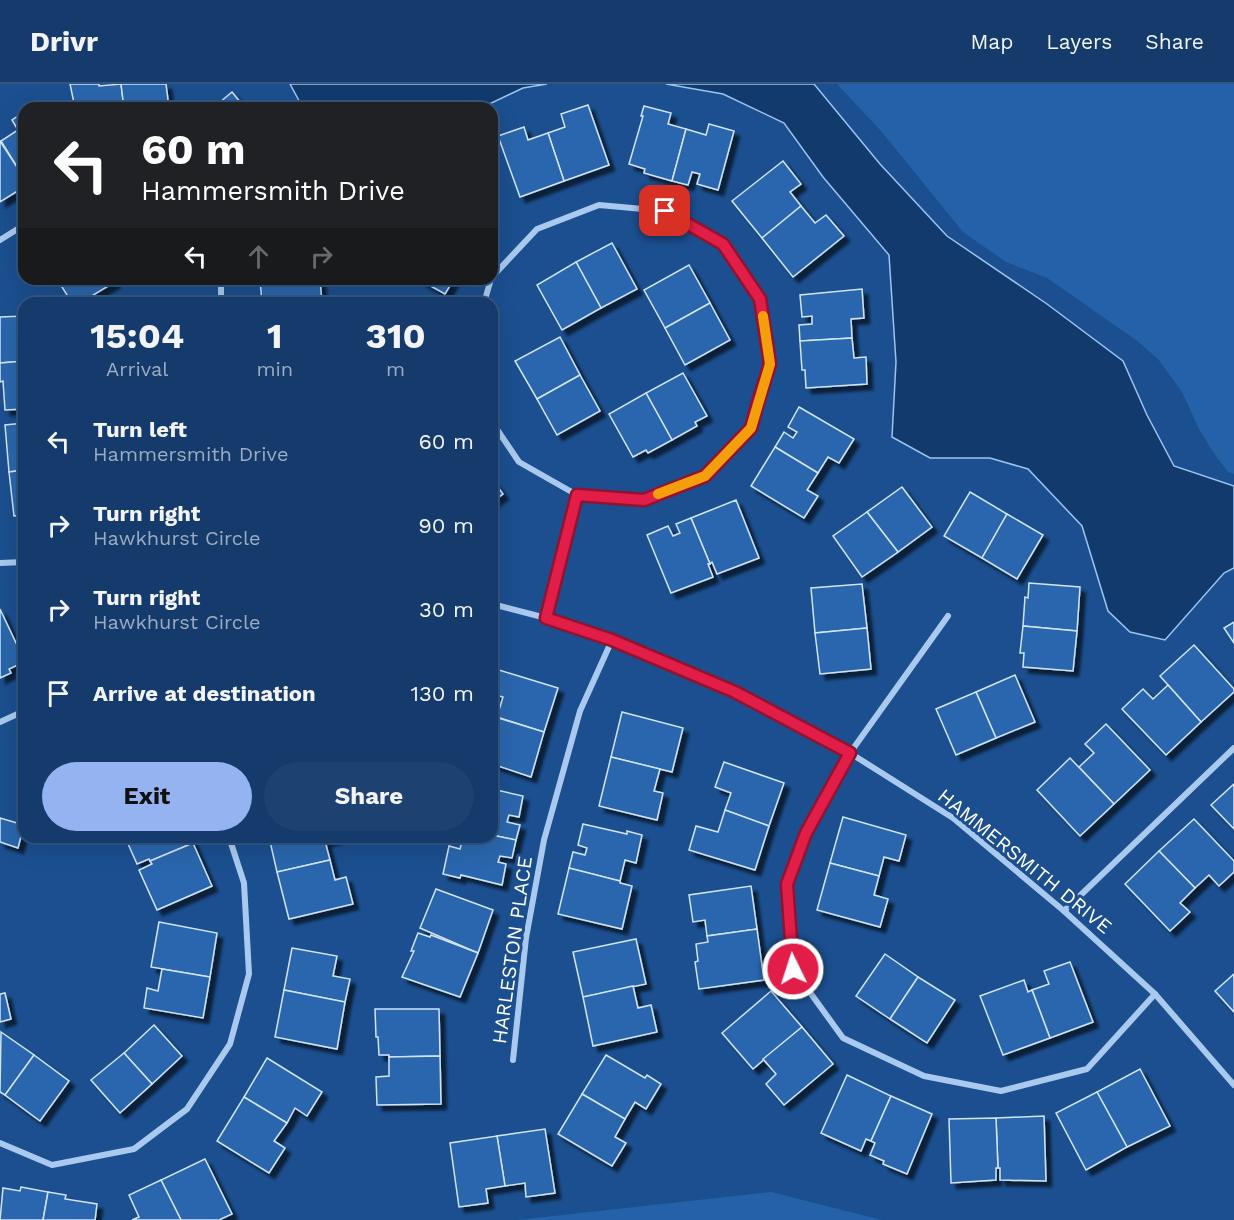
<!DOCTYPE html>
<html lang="en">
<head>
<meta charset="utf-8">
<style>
  body { margin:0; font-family:"Work Sans",sans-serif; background:#1d4271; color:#f1f3f6; height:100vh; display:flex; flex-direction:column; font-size:22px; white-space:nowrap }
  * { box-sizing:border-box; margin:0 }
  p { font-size:20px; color:#9dadc1 }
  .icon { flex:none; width:33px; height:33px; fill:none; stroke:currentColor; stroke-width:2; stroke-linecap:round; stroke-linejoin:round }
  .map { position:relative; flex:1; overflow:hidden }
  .panel { position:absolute; left:18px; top:213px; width:480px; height:546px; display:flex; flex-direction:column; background:#143b6b; border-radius:18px; box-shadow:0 6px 24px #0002,0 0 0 2px #33557e }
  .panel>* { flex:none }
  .top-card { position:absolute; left:18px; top:18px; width:480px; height:183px; border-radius:18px; box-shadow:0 6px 24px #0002,0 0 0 2px #33557e; background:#202124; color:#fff; overflow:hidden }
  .pin { position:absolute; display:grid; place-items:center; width:51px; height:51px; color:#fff; margin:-26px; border-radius:12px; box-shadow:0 3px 9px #0006 }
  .me { position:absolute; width:66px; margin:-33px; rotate:356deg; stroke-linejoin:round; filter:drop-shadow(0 0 4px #0008) }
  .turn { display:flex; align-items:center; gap:21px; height:126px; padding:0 24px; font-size:27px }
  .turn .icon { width:78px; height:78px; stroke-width:2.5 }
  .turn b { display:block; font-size:42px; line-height:51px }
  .lanes { display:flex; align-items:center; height:57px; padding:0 24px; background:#0003; justify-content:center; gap:30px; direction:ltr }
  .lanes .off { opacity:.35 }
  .eta { display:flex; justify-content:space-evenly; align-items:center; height:102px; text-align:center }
  .eta b { font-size:36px; font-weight:700; line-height:42px }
  .primary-button { display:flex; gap:12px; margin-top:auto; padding:12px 24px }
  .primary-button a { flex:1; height:69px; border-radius:36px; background:#95b2f1; color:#111; font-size:24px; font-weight:700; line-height:69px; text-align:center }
  .primary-button a+a { background:#1d4271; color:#f1f3f6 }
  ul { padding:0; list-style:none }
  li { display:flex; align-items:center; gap:18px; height:84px; padding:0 24px }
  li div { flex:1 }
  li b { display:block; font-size:22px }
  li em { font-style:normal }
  header { display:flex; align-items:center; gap:36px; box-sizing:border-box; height:84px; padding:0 30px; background:#143b6b; border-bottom:2px solid #33557e }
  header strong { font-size:28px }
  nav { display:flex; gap:33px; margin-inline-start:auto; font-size:21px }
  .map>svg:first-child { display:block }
  .green { fill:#2461a8 }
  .water { fill:#123a6d; stroke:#9cc4f0; stroke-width:1.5 }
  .building { fill:#2a66ad; stroke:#cfe3fa; stroke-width:1.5; filter:url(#shadow) }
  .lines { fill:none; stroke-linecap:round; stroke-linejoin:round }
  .street { stroke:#a9c9ee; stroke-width:6 }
  .route-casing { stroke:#92132f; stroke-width:15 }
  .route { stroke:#e11d48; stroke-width:10 }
  .slow { stroke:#f59e0b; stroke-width:10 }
  .labels { text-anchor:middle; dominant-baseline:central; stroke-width:6; stroke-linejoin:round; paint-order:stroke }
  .street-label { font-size:20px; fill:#fff; stroke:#1b4f8f }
</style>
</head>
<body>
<header>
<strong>Drivr</strong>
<nav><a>Map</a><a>Layers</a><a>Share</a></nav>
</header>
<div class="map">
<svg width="1234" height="1136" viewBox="0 0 1234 1136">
  <defs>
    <filter id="shadow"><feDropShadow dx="5.5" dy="5.5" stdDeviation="1.5" flood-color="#0009"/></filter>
  </defs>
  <rect width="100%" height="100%" fill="#1b4f8f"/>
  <g class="green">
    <polygon points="837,0 1234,0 1234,390 1228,388 1213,368 1199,345 1182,308 1158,275 1136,256 1047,194 1006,178 963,148 881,47"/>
    <polygon points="771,1108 882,1136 517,1136"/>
  </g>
  <g class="water">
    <polygon points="290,0 547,0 523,4 481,24 303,24"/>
    <polygon points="666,0 814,0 880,80 947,152 1047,220 1123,277 1147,331 1174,382 1234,402 1234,484 1224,489 1165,556 1130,548 1108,527 1082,442 1028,385 990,374 930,374 892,353 896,278 889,171 823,93 784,39 723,10"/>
  </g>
  <g class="building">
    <polygon points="70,0 99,0 99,2 121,0 124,24 75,24"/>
    <polygon points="121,0 166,0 169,24 124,24"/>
    <polygon points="232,8 245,24 213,24"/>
    <polygon points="588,21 609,81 564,97 548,49 565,43 561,30"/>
    <polygon points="644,22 671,29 668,40 686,45 672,97 644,89 645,85 629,80 643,32 641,32"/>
    <polygon points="24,28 24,94 1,57 18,46 12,36"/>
    <polygon points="709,40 734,47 718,106 697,100 700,90 692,88 688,101 672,97 686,45 706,51"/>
    <polygon points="524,43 528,56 548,49 564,97 520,113 498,52"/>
    <polygon points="0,57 24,94 24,103 0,118"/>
    <polygon points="783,77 801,100 790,108 801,122 762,154 732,117"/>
    <polygon points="801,122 815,139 826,131 844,152 793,193 762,154"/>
    <polygon points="612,159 637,205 601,224 576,178"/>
    <polygon points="576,178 601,224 562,246 537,201"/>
    <polygon points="689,181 710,219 665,244 644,206"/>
    <polygon points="57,195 114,195 115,198 80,219 72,219"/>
    <polygon points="260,195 320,195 322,219 262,219"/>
    <polygon points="418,195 454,195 445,210"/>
    <polygon points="862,205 864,234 851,235 852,254 800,257 799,241 812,240 812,232 802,233 800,211"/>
    <polygon points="710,219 730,256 685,281 665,244"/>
    <polygon points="24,232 24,277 0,279 0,233"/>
    <polygon points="560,253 580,291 537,315 515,277"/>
    <polygon points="852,254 854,274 866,273 867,300 806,304 805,286 802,286 800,257"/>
    <polygon points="24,277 24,325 5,326 3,297 0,298 0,279"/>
    <polygon points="683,289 707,332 695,338 697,342 672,356 646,309"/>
    <polygon points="580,291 600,327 557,351 537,315"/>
    <polygon points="646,309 672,356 648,369 646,366 633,373 609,330"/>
    <polygon points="799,323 854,355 839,379 828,373 818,389 775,363 784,348 793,354 797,348 788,343"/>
    <polygon points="24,339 24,386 9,388 5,341"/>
    <polygon points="775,363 818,389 807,406 818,412 804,434 751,402"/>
    <polygon points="24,386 24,431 14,432 9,388"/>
    <polygon points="492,395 503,410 492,418"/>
    <polygon points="902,403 932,443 898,468 867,428"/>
    <polygon points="970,408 1007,430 982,474 944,452"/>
    <polygon points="736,416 759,474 717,490 712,478 710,480 691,434"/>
    <polygon points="867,428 898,468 862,493 833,452"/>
    <polygon points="1007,430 1043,451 1017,495 982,474"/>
    <polygon points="691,434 710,480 708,480 713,493 671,509 647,451 668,442 673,452 680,449 676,440"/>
    <polygon points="1029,499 1080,503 1077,547 1023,542 1025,513 1028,514"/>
    <polygon points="862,500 867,544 815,549 811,504"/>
    <polygon points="0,525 24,576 24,578 9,585 11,589 0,594"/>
    <polygon points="1234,538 1234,559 1224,544"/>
    <polygon points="1023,542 1077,547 1073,587 1023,583 1024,569 1020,569"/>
    <polygon points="867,544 871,585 820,590 815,549"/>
    <polygon points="1194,561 1234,605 1234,608 1201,638 1160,592"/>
    <polygon points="499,586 558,604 544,648 497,633 503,613 492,610"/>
    <polygon points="1015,591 1035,638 996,654 976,608"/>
    <polygon points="1168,601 1201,638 1166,671 1122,625 1143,605 1153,615"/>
    <polygon points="976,608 996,654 956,671 936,625"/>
    <polygon points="622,628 683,644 672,688 611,673"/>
    <polygon points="492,632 544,648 531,693 492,680"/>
    <polygon points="1106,640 1150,686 1114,720 1079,683 1094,669 1085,660"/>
    <polygon points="19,665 24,665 24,729 21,729"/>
    <polygon points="611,673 660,685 654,707 663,709 657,736 599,722"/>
    <polygon points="1070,674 1114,720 1080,752 1037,706"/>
    <polygon points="724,678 784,699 769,742 725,726 731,709 715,703"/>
    <polygon points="1234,700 1234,745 1211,721"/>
    <polygon points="492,705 523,712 519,733 509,731 507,738 520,741 516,756 492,751"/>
    <polygon points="725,726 769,742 755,786 689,766 696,742 718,748"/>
    <polygon points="843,733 906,751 899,777 884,773 879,792 830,779"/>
    <polygon points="0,734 24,741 18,764 0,758"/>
    <polygon points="1194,735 1234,777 1234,788 1219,802 1209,791 1195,804 1159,767"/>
    <polygon points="583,740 627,750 627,747 642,751 636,779 625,776 620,797 569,784 573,768 585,771 587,764 578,761"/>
    <polygon points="492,751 516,756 512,774 500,772 498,778 506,780 502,801 461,791 460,794 443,790 449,762 460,765 463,753 492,753"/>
    <polygon points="125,753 190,753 193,759 150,777 149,775 137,780"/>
    <polygon points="269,753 338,753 338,754 325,757 330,776 277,788"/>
    <polygon points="193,759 212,802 157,826 139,786 152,780 150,777"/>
    <polygon points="1159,767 1195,804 1180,819 1190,828 1170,847 1125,800"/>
    <polygon points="330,776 335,796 346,793 353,820 289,835 277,788"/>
    <polygon points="830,779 879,792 874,811 888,815 880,843 817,826"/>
    <polygon points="569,784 620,797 620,799 632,802 622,845 558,830"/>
    <polygon points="751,802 757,845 707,852 705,836 693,838 689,811"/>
    <polygon points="436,805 493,826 478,869 420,844"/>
    <polygon points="159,838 217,849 210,893 151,883"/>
    <polygon points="757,845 764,896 699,905 695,878 698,877 696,860 708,858 707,852"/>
    <polygon points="418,849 430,853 431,851 478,869 460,913 402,893 414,867 411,867"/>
    <polygon points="636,855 646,900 583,913 573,868"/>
    <polygon points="292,864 337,872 333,892 350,895 345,918 284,906"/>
    <polygon points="885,870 918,893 890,935 856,912"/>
    <polygon points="1070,878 1093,938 1050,954 1032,906 1049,900 1044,887"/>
    <polygon points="162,885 210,893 203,934 144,924 147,904 158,907"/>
    <polygon points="1234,890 1234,928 1215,907"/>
    <polygon points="918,893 955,916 927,959 890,935"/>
    <polygon points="1024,896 1028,908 1032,906 1050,954 1003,971 980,912"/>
    <polygon points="633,902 638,924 651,921 657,948 593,962 583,913"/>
    <polygon points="284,906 345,918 337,965 275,953"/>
    <polygon points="771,907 802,943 753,985 722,949"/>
    <polygon points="5,909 11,935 0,938 0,910"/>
    <polygon points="375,925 439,925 440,972 389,973 389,971 379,971 378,953 376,953"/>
    <polygon points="154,941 182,972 152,1000 124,969"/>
    <polygon points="802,943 833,980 784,1021 766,1000 776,990 763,975"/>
    <polygon points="1,948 34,971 5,1011 0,1008"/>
    <polygon points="124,969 152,1000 120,1029 91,996"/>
    <polygon points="34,971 69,997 40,1037 5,1011"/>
    <polygon points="606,971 645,994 647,991 661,1000 646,1025 635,1018 625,1035 582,1010"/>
    <polygon points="440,972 441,1020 377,1021 376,993 389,992 389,973"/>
    <polygon points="267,974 322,1008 307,1032 295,1024 287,1039 244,1013"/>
    <polygon points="1140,985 1170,1042 1127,1063 1097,1008"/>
    <polygon points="847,991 891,1012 871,1057 866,1055 861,1067 821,1049"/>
    <polygon points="1097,1008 1127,1063 1086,1086 1056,1029"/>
    <polygon points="582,1010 625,1035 615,1053 626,1059 612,1082 558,1050"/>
    <polygon points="891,1012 932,1030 907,1090 883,1080 884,1077 870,1071 875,1059 871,1057"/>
    <polygon points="244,1013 287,1039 274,1057 285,1064 269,1089 217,1057"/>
    <polygon points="1044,1032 1046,1097 1000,1096 1000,1084 998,1084 996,1034"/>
    <polygon points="996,1034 998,1084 996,1084 996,1096 951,1099 949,1035"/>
    <polygon points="545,1045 555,1109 526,1113 525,1099 505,1102 497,1052"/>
    <polygon points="497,1052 505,1102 486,1105 488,1119 459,1123 450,1059"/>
    <polygon points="205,1075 232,1130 219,1136 181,1136 161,1096"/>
    <polygon points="161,1096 181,1136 132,1136 139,1133 129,1111"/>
    <polygon points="21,1103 48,1108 43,1136 0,1136 3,1104 20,1107"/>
    <polygon points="48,1108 66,1111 65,1115 97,1120 95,1136 43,1136"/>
  </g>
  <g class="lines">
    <g class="street">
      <polyline points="0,156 24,141"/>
      <polyline points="492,193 537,145 599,121 665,127 723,160 760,215 770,280 751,343 705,392 643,416 577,411 519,378 492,338"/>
      <polyline points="221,195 221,219"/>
      <polyline points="484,219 491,195"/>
      <polyline points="0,479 24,478"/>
      <polyline points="492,520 546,534 612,556 735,608 850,669 953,734 1064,827 1155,910 1234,1001"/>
      <polyline points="948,532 850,669 806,749 787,800 793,885 843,954 924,992 1001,1007 1087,985 1155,910"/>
      <polyline points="546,534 577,411"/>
      <polyline points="0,638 24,627"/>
      <polyline points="1064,827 1234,664"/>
      <polyline points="513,976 526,854 544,756 580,627 612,556"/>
      <polyline points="0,1059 52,1081 134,1065 187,1025 230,960 249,890 244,799 229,753"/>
    </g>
  </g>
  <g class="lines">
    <defs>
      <polyline id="route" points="665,127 723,160 760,215 770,280 757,322 751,344 705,392 644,416 577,411 546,534 612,556 735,608 850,669 806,749 787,800 793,885"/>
    </defs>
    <use href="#route" class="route-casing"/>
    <use href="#route" class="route"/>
    <polyline class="slow" points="658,410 705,392 751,344 770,280 763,232"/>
  </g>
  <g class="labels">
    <g class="street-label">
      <text transform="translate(1025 777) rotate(39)">HAMMERSMITH DRIVE</text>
      <text transform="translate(512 866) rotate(-82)">HARLESTON PLACE</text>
    </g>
  </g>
</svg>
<div class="pin" style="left:665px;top:127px;background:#d93025"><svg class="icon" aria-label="arrive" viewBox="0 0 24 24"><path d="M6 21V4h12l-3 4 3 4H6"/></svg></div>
<svg class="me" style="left:793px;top:885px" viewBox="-20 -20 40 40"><circle r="17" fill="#e11d48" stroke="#fff" stroke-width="3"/><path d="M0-11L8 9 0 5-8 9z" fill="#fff"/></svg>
<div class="top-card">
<div class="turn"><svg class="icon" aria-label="left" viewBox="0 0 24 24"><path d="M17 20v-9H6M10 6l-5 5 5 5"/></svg><div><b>60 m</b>Hammersmith Drive</div></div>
<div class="lanes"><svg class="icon" aria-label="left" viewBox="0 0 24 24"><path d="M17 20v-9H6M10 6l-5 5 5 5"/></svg><svg class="icon off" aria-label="ahead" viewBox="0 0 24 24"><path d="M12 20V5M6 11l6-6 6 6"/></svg><svg class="icon off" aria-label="right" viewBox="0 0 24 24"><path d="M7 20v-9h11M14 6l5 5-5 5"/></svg></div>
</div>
<section class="panel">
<div class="eta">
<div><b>15:04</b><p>Arrival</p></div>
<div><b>1</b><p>min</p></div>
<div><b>310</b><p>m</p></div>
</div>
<ul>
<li><svg class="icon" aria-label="left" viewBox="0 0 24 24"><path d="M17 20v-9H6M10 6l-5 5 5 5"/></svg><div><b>Turn left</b><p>Hammersmith Drive</p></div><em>60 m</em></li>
<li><svg class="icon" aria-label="right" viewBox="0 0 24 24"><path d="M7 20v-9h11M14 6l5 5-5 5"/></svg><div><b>Turn right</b><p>Hawkhurst Circle</p></div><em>90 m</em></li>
<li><svg class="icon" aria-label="right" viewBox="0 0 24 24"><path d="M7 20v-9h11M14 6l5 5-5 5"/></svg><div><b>Turn right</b><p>Hawkhurst Circle</p></div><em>30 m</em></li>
<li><svg class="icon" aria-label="arrive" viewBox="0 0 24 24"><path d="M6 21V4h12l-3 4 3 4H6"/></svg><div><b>Arrive at destination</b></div><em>130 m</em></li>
</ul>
<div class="primary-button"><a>Exit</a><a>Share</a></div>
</section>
</div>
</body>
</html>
